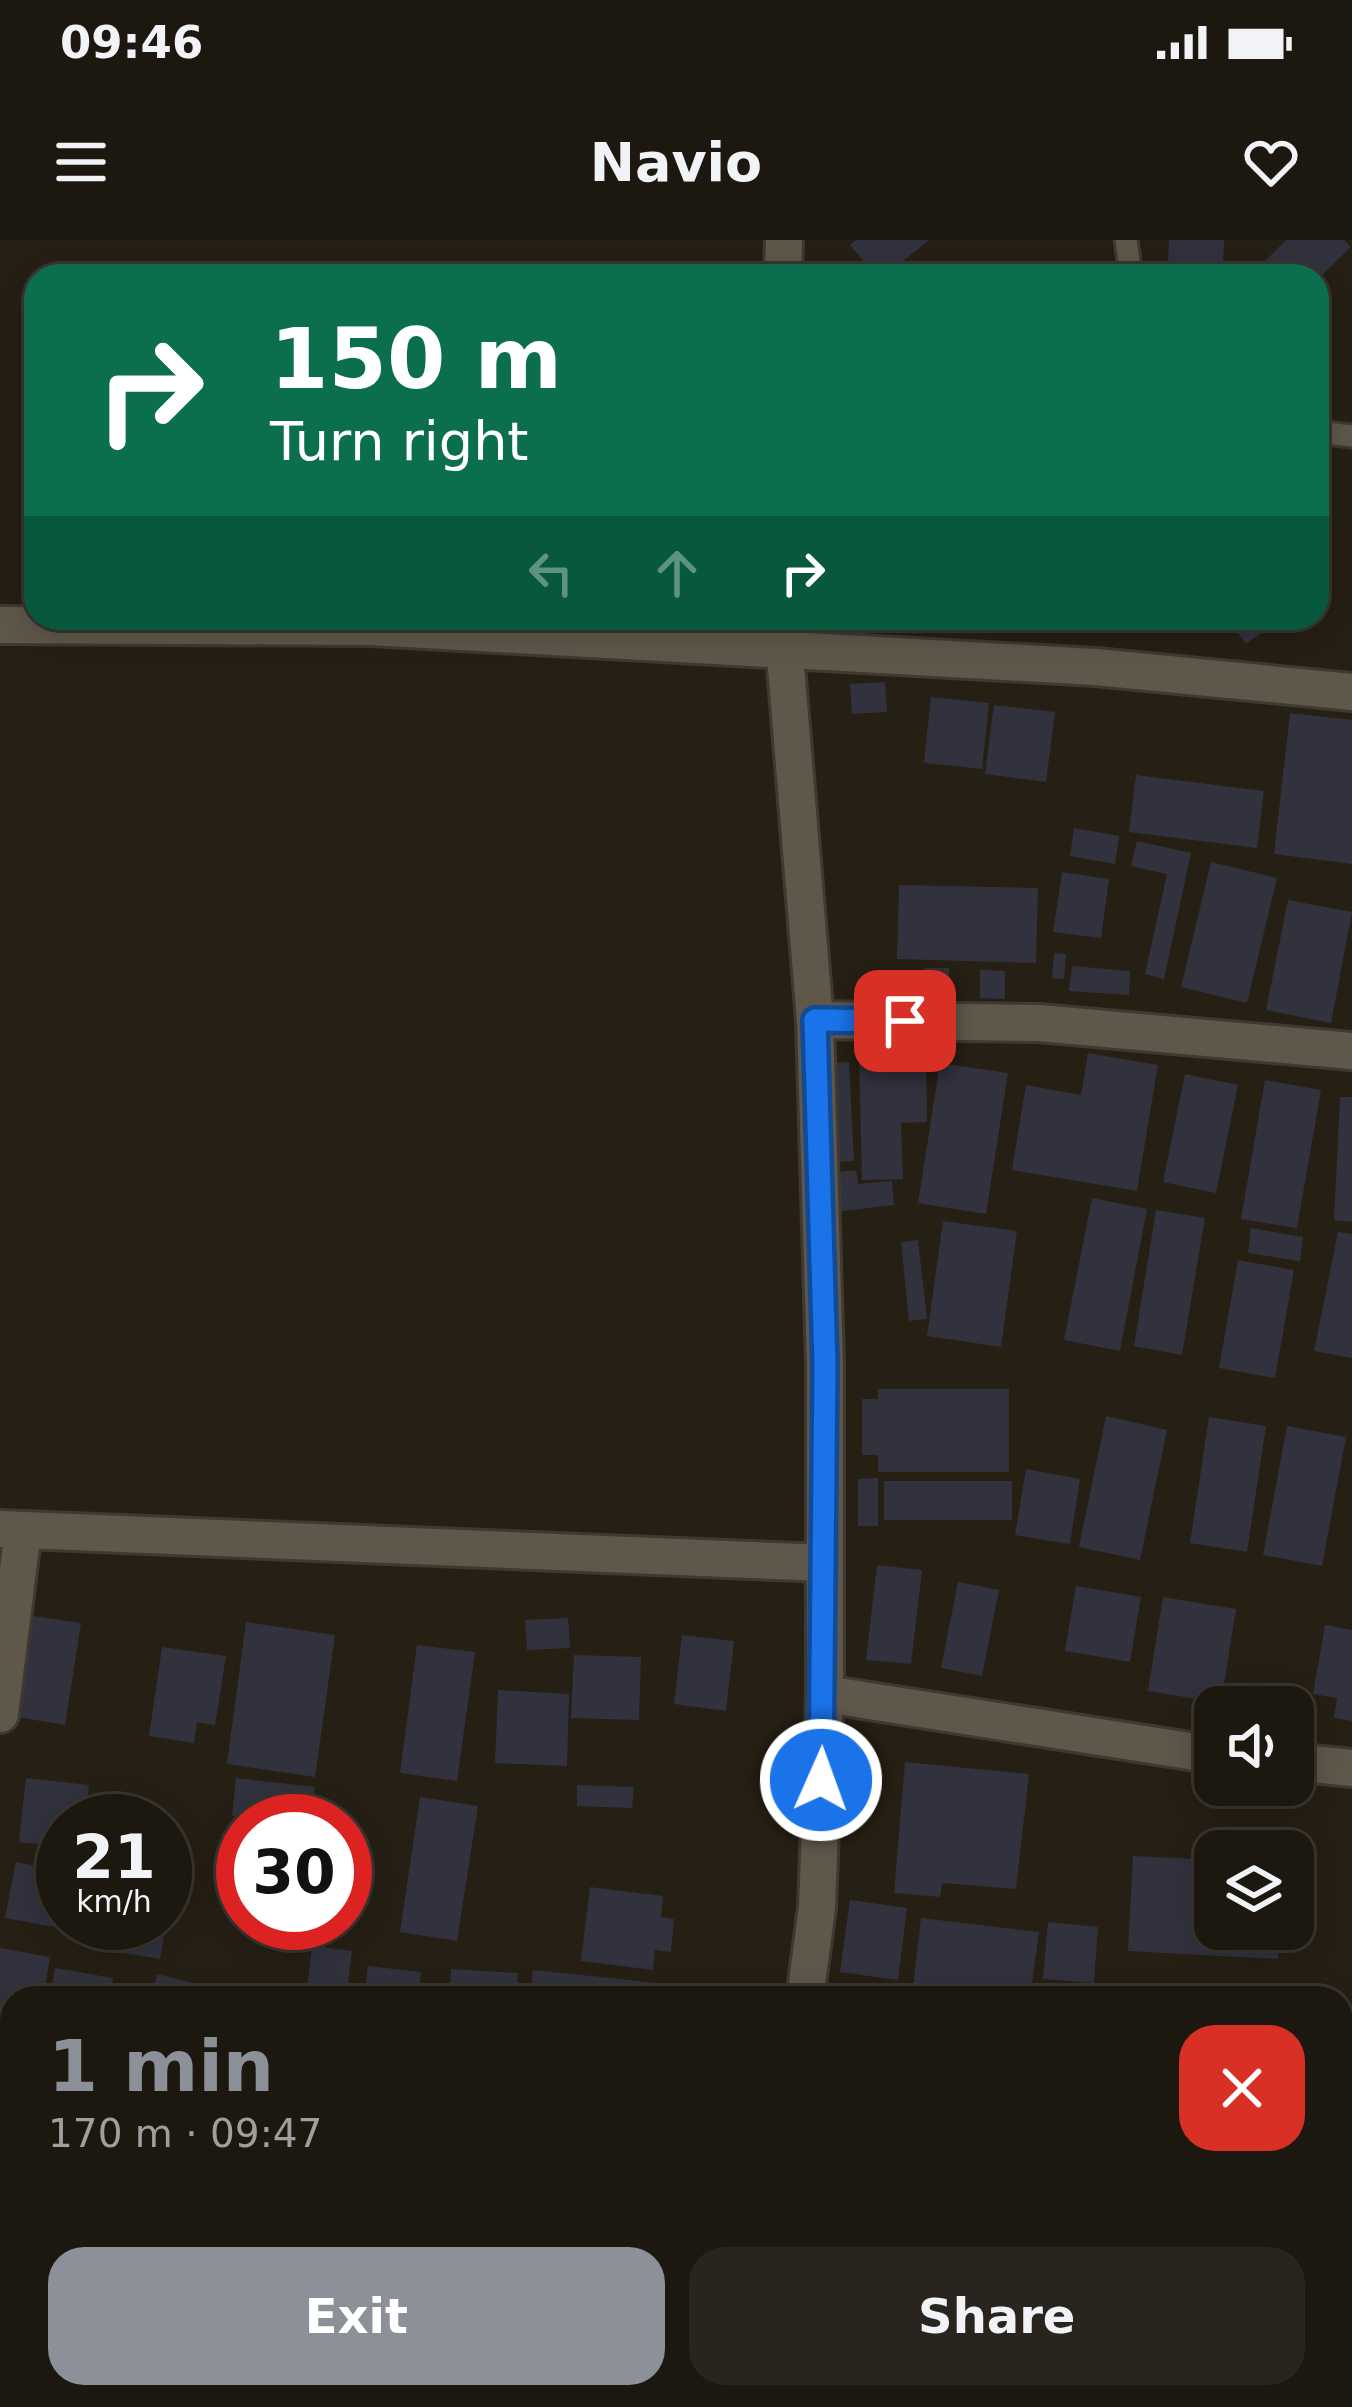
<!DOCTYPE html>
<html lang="en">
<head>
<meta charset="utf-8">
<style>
  body { margin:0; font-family:"DejaVu Sans",sans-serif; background:#29241d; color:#f1f3f6; height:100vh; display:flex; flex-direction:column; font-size:45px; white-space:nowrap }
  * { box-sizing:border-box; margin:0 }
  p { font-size:39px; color:#a09f9e }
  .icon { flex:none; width:66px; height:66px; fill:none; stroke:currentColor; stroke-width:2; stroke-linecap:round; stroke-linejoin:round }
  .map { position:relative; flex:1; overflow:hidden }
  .panel { position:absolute; left:0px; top:1746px; width:1353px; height:423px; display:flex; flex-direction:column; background:#1c170f; border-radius:36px 36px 0 0; box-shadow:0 6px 30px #0003,0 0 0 3px #3a362f }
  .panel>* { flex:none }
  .banner { position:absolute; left:24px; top:24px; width:1305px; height:366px; border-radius:36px; box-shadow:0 6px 30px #0003,0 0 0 3px #3a362f; background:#0b6e4f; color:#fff; overflow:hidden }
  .controls { position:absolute; left:1194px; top:1446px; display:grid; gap:24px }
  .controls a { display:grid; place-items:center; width:120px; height:120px; border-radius:24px; background:#1c170f; box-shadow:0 6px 30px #0003,0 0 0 3px #3a362f; font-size:60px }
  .speed { position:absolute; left:36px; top:1554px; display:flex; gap:24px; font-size:60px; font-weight:700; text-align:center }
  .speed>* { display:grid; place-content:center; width:156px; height:156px; border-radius:50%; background:#1c170f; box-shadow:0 6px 30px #0003,0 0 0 3px #3a362f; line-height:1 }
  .speed small { font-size:30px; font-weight:400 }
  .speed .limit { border:18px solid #d22; background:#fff; color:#111 }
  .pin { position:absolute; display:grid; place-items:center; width:102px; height:102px; color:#fff; margin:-51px; border-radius:24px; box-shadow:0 6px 18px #0006 }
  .me { position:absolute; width:132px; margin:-66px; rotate:2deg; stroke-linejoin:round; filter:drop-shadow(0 0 9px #0008) }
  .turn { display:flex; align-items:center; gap:42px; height:252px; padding:0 48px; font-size:54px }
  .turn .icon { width:156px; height:156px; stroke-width:2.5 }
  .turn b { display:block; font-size:84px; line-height:102px }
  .lanes { display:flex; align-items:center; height:114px; padding:0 48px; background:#0003; justify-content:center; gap:60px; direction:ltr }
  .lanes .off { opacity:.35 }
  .round { display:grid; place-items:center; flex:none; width:126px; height:126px; border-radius:36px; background:#29241d }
  .headline { display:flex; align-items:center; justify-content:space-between; height:204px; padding:0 48px }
  h1 { font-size:72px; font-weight:800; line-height:90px; color:#8c9099 }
  .cta { display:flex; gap:24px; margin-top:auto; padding:24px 48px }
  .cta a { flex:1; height:138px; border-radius:36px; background:#8c9099; color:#fff; font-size:48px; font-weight:800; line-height:138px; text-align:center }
  .cta a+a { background:#29241d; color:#f1f3f6 }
  .status { display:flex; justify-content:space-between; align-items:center; height:84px; padding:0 60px; background:#1c170f; direction:ltr }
  .status svg { height:33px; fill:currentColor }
  header { display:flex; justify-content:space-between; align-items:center; height:156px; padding:0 48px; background:#1c170f; font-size:54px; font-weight:800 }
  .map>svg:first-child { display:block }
  .building { fill:#32323f }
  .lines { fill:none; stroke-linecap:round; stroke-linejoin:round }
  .service-casing { stroke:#3f3932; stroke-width:27 }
  .minor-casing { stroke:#3f3932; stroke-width:42 }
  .service { stroke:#5f574a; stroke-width:21 }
  .minor { stroke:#5f574a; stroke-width:36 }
  .route-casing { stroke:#114b97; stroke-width:30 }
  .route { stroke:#1a73e8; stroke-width:21 }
</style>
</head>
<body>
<div class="status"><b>09:46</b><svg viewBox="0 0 49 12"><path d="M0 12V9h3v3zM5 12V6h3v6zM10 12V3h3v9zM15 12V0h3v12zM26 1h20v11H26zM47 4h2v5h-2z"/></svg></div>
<header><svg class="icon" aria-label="menu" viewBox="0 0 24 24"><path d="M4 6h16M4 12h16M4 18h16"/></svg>Navio<svg class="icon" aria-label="heart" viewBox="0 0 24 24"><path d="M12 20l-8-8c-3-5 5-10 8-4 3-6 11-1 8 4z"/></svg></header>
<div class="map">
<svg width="1352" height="2167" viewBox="0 0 1352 2167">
  <rect width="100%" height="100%" fill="#261f14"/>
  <g class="building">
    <polygon points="856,0 929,0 885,36 876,36 850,5"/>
    <polygon points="1169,0 1224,0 1223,26 1168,24"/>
    <polygon points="1286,0 1344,0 1351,7 1317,40 1317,36 1250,36"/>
    <polygon points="1317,95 1325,96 1320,137 1317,137"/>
    <polygon points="1077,378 1111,378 1112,391 1078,392"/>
    <polygon points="1227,378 1282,378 1246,404"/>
    <polygon points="885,442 887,472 852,474 850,444"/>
    <polygon points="931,457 989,463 982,529 924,523"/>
    <polygon points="994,465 1055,472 1046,542 985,534"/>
    <polygon points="1290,473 1352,480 1352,624 1274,614"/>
    <polygon points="1136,535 1264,551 1257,608 1129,592"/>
    <polygon points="1074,588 1119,596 1115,624 1070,616"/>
    <polygon points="1137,601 1191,613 1164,739 1145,734 1167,634 1131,626"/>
    <polygon points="1211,622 1277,638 1247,763 1181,747"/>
    <polygon points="1062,632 1109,639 1101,698 1053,692"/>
    <polygon points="899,645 1038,648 1036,723 897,719"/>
    <polygon points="1288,660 1352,672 1331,783 1266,770"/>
    <polygon points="1054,713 1066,714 1064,739 1052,738"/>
    <polygon points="1072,726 1130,731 1129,755 1069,751"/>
    <rect x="924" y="728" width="25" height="25"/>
    <polygon points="980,730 1005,731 1005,759 980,758"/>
    <polygon points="1088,813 1158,825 1137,951 1012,930 1026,845 1081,855"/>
    <polygon points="926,814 927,882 901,883 903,939 862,940 859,816"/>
    <polygon points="849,822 854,921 833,922 828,823"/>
    <polygon points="940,823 1008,833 986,974 918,963"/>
    <polygon points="1185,834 1238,845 1216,953 1163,942"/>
    <polygon points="1265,840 1321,850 1297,988 1241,979"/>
    <polygon points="1340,857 1352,857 1352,982 1334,980"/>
    <polygon points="856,930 858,944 892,941 894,965 836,972 832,933"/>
    <polygon points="1092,958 1147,969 1120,1111 1064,1100"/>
    <polygon points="1156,970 1205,978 1182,1115 1134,1106"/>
    <polygon points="943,981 1017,991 1001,1107 927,1096"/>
    <polygon points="1251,988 1303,997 1300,1021 1248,1013"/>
    <polygon points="1338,992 1352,994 1352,1118 1314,1111"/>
    <polygon points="918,1000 927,1079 909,1081 901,1002"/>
    <polygon points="1238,1020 1294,1030 1275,1138 1219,1128"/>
    <polygon points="878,1149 1009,1149 1009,1232 878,1232 878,1215 862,1215 862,1159 878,1159"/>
    <polygon points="1106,1176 1167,1190 1140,1320 1079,1307"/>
    <polygon points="1209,1177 1266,1186 1247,1312 1190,1303"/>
    <polygon points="1287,1186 1346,1197 1322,1326 1263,1315"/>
    <polygon points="1026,1229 1080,1239 1070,1304 1015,1295"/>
    <polygon points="878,1238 878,1286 858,1286 858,1239"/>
    <rect x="884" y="1241" width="128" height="39"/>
    <polygon points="877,1325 922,1330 911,1424 866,1420"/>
    <polygon points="958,1342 999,1350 982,1436 941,1428"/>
    <polygon points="1076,1346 1141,1357 1130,1422 1065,1411"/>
    <polygon points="1163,1357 1236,1369 1221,1463 1148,1451"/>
    <polygon points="27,1375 81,1383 65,1485 11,1476"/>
    <polygon points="568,1378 570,1408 527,1410 525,1380"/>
    <polygon points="246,1382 335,1395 315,1537 227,1524"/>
    <polygon points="1325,1385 1352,1390 1352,1481 1334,1478 1337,1458 1313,1454"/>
    <polygon points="682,1395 734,1401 726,1471 674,1464"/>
    <polygon points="417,1405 475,1412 457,1541 400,1533"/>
    <polygon points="162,1407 226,1416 215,1485 197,1482 194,1503 149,1496"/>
    <polygon points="574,1415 641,1417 639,1480 571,1478"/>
    <polygon points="498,1450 569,1454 567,1526 495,1523"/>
    <polygon points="905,1522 1029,1534 1016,1649 942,1643 940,1657 894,1653"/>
    <polygon points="26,1538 89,1545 85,1581 63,1581 63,1607 19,1602"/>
    <polygon points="236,1538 315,1547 311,1581 232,1576"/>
    <polygon points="577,1545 634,1547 632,1568 577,1566"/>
    <polygon points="420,1557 478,1566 457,1701 400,1692"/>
    <polygon points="1133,1616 1215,1620 1215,1689 1279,1689 1278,1719 1128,1711"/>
    <polygon points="16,1622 63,1631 63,1683 72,1683 70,1690 5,1678"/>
    <polygon points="165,1629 174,1631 167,1672 165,1671"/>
    <polygon points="590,1647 663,1656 661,1677 674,1679 671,1712 655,1710 653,1730 581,1721"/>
    <polygon points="850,1660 907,1668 898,1740 840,1732"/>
    <polygon points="921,1678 1039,1692 1030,1758 913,1747"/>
    <polygon points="1048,1682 1098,1687 1094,1743 1043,1739"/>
    <polygon points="91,1683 166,1683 160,1719 87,1707"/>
    <polygon points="312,1706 352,1711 346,1758 306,1757"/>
    <polygon points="0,1708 50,1717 43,1758 12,1758 12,1827 0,1825"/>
    <polygon points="368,1726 421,1732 418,1758 364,1758"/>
    <polygon points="55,1728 113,1738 111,1752 133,1758 50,1758"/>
    <polygon points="451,1729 518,1733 517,1758 449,1758"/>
    <polygon points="533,1730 696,1747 696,1758 530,1758"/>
    <polygon points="157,1734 246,1756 246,1758 152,1758"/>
    <polygon points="1341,1883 1352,1888 1352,1961 1341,1955"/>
    <polygon points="0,1911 12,1913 12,1964 6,1997 0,1996"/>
    <polygon points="9,2031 12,2031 12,2066 4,2065"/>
    <polygon points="1345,2068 1352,2069 1352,2130 1341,2128"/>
    <polygon points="942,2157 990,2157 989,2167 941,2167"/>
    <polygon points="1118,2157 1195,2157 1195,2167 1117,2167"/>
    <polygon points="1247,2157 1343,2157 1352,2160 1352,2167 1244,2167"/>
    <rect x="413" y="2159" width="140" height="8"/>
  </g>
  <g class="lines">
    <defs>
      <g id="service">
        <polyline points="1126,0 1131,36"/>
        <polyline points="1317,192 1352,196"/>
      </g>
      <g id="minor">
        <polyline points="783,36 784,0"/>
        <polyline points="782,378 815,780 825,1125 825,1454 817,1668 805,1758"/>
        <polyline points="0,385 371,387 1096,427 1352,452"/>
        <polyline points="815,780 1039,783 1352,811"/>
        <polyline points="0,1289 825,1323"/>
        <polyline points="825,1454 1215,1515"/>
        <polyline points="0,1474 23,1290"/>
        <polyline points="1293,1522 1352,1528"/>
        <polyline points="1341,1867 1352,1866"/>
        <polyline points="0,1881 12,1883"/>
        <polyline points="380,2167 381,2157"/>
        <polyline points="765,2167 766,2157"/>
      </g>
    </defs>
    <use href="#service" class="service-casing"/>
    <use href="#minor" class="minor-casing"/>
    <use href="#service" class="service"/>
    <use href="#minor" class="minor"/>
  </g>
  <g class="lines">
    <defs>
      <polyline id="route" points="821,1540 825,1125 815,780 905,781"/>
    </defs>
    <use href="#route" class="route-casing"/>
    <use href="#route" class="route"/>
  </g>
</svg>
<div class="controls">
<a><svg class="icon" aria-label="sound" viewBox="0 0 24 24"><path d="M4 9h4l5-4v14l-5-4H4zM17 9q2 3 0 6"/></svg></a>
<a><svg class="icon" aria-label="layers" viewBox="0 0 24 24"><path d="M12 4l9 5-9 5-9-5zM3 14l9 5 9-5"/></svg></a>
</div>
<div class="speed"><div>21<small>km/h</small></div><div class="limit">30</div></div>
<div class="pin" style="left:905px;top:781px;background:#d93025"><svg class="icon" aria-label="arrive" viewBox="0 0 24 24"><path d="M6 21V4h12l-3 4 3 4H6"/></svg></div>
<svg class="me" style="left:821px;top:1540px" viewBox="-20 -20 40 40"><circle r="17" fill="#1a73e8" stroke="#fff" stroke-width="3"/><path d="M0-11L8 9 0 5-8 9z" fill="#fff"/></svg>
<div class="banner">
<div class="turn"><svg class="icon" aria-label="right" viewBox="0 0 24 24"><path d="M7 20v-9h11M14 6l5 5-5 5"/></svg><div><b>150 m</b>Turn right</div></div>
<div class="lanes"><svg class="icon off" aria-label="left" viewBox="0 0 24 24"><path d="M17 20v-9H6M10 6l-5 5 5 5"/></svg><svg class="icon off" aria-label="ahead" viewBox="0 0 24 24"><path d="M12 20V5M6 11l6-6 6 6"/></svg><svg class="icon" aria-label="right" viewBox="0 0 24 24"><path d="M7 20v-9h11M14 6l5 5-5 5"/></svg></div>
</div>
<section class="panel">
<div class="headline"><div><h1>1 min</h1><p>170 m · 09:47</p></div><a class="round" style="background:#d93025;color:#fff"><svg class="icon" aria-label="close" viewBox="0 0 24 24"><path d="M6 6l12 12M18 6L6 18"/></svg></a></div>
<div class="cta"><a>Exit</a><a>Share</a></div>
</section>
</div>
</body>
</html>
